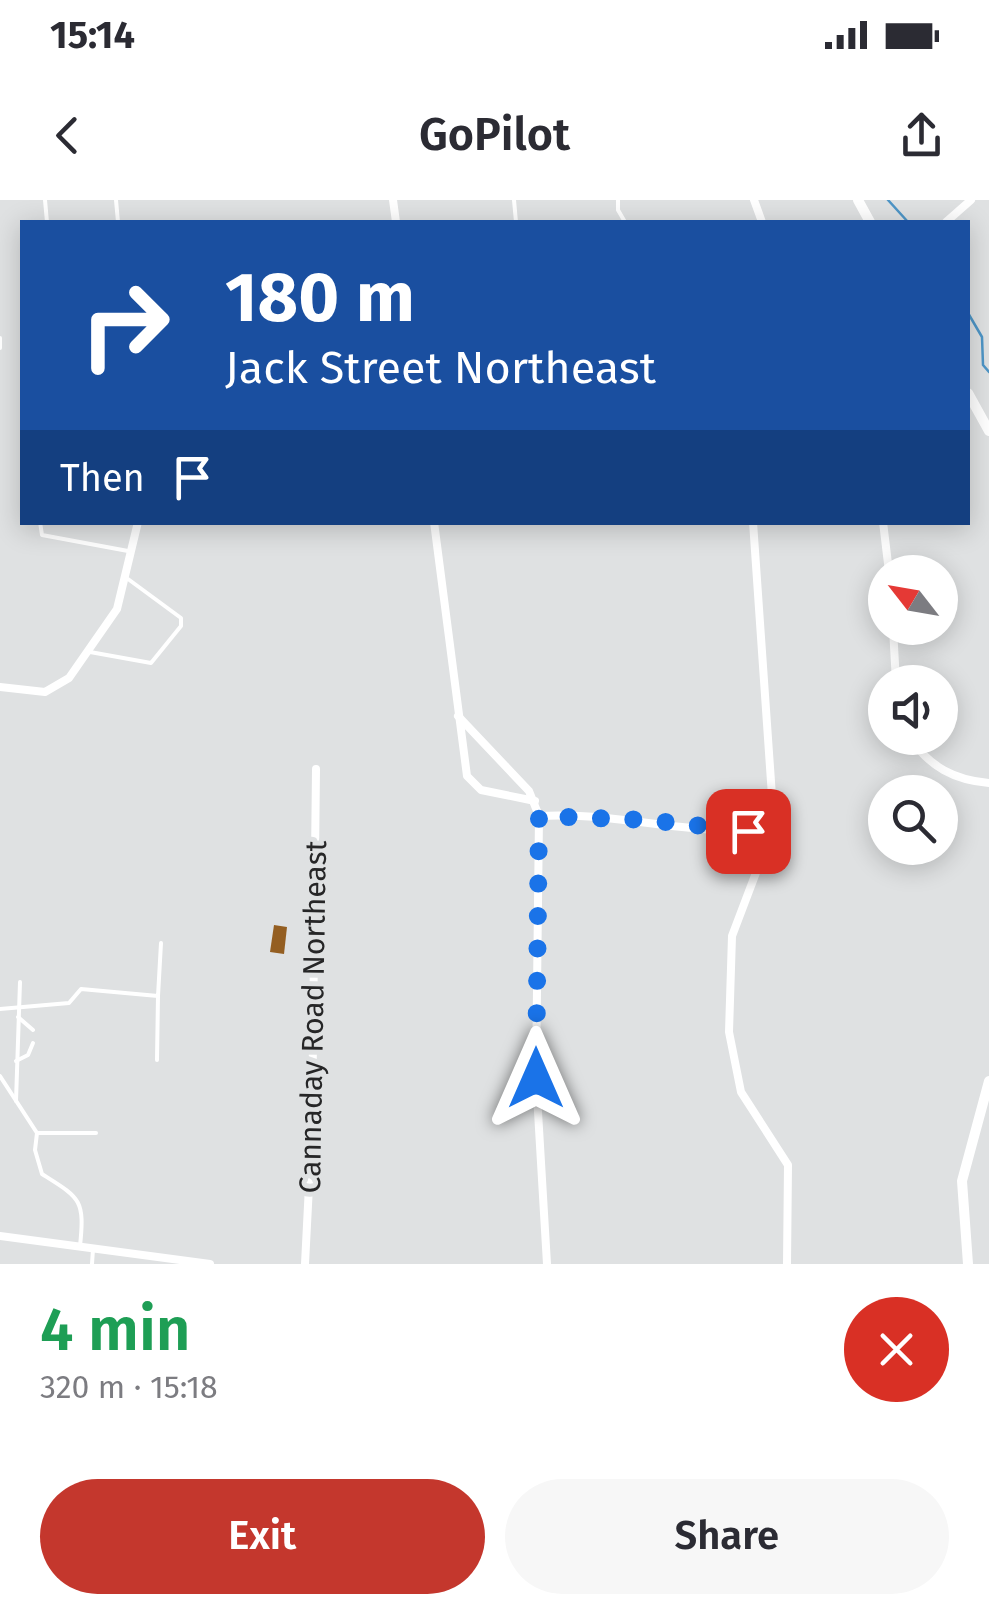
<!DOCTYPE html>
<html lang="en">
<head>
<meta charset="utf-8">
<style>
  body { margin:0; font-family:"Fira Sans",sans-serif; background:#f7f7f7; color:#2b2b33; height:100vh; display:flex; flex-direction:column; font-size:38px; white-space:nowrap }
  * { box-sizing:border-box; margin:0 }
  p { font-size:32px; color:#7c7c81 }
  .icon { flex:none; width:55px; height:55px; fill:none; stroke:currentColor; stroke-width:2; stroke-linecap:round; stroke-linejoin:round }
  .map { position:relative; height:1064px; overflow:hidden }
  .panel { display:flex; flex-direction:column; background:#fff; flex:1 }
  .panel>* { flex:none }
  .top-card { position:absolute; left:20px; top:20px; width:950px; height:305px; border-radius:0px; box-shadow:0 5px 25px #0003; background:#1a4fa0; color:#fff; overflow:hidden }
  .needle { width:65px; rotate:301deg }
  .tools { position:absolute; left:868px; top:355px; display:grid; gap:20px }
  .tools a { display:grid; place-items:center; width:90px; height:90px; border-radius:50%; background:#fff; box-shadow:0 5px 25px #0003; font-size:50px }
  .pin { position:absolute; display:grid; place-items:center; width:85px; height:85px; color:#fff; margin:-42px; border-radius:20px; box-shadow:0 5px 15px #0006 }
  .me { position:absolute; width:110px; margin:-55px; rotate:0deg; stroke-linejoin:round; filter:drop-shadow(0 0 8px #0008) }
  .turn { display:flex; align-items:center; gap:35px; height:210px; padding:0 40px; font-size:45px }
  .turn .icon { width:130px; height:130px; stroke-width:2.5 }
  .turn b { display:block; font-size:70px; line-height:85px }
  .then { display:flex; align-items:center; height:95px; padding:0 40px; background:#0003; gap:20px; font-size:38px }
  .round { display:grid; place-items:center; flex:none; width:105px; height:105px; border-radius:52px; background:#f7f7f7 }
  .summary { display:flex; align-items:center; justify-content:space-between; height:170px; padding:0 40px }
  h1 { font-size:60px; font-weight:600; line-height:75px; color:#1e9e55 }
  .primary-button { display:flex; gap:20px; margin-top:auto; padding:20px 40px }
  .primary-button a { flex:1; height:115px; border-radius:60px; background:#c4372d; color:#fff; font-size:40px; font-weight:600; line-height:115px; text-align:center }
  .primary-button a+a { background:#f7f7f7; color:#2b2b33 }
  .status { display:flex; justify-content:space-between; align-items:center; height:70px; padding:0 50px; background:#fff; direction:ltr }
  .status svg { height:28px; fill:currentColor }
  header { display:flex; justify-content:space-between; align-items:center; height:130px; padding:0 40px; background:#fff; font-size:45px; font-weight:600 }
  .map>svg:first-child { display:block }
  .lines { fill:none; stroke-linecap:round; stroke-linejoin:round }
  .stream { stroke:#4e95c6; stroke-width:2.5 }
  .building { fill:#945e21 }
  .service { stroke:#fff; stroke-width:4 }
  .minor { stroke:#fff; stroke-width:8 }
  .tertiary { stroke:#fff; stroke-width:10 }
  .route { stroke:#1a73e8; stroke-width:18; stroke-dasharray:0 32.4 }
  .labels { text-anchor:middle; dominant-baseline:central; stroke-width:10; stroke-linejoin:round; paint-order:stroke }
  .street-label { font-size:30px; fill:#262627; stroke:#dfe1e2 }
</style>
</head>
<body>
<div class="status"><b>15:14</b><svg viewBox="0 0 49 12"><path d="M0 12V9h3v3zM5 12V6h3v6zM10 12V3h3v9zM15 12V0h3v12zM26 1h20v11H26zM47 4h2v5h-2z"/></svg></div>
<header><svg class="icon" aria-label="back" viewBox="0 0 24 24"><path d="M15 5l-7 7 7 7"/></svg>GoPilot<svg class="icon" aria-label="share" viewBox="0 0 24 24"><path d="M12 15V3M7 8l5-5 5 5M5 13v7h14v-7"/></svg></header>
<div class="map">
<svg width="989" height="1064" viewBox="0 0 989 1064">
  <rect width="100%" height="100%" fill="#dfe1e2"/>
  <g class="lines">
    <g class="stream">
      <polyline points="888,0 908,22"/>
      <polyline points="968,113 982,137 983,165 989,172"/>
    </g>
  </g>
  <polygon class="building" points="274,725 287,727 284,754 270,752"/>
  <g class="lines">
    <g class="service">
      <polyline points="45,0 47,22"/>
      <polyline points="116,0 118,22"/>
      <polyline points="514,0 516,22"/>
      <polyline points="618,0 618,10 625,22"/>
      <polyline points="0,138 0,148"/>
      <polyline points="40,322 42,335 128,351"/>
      <polyline points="90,452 151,463 181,426 181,418 128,379"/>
      <polyline points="0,809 69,803 81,789 158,796 161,743"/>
      <polyline points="18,817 33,830"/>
      <polyline points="157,860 158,796"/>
      <polyline points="16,861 28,855 33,843"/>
      <path d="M 0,876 L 37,933 L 35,950 L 42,974 C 80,998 85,999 80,1046"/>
      <polyline points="16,901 20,782"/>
      <polyline points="37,933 96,933"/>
      <polyline points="92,1064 93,1049"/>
    </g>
    <g class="minor">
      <polyline points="393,0 396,22"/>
      <polyline points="754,0 762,22"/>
      <polyline points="946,22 971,0"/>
      <polyline points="434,322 467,576 481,590 535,601"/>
      <polyline points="753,322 772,596 765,649 732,736 729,832 741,892 788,965 787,1064"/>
      <polyline points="883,322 889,372"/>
      <polyline points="893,428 896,482"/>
      <polyline points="0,487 45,492 69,478 117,409 138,322"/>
      <polyline points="458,516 529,591 539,616 536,878 547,1064"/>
      <path d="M 910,538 C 930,567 954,580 989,583"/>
      <path d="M 539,616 C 616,611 693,638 769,628"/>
      <polyline points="0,1036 210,1064"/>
      <polyline points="305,1064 312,927 316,569"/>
    </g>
    <g class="tertiary">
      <polyline points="858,0 870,22"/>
      <polyline points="968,193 989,231"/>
      <polyline points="968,1064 962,981 989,881"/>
    </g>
  </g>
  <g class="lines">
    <polyline class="route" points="536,878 539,616 648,620 748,631"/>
  </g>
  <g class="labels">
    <g class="street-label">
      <text transform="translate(313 817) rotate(-89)">Cannaday Road Northeast</text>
    </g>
  </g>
</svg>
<div class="tools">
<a><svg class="needle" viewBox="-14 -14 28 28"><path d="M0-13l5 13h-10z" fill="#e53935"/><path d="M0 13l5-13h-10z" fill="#7c7c81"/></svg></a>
<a><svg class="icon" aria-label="sound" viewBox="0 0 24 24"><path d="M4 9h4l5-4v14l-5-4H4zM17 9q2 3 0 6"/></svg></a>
<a><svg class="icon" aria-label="search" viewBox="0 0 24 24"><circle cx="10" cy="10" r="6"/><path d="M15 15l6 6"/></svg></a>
</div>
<div class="pin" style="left:748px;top:631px;background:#d93025"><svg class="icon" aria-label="arrive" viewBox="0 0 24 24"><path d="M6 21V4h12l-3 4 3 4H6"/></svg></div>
<svg class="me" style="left:536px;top:878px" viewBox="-20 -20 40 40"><path d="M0-17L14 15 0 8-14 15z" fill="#1a73e8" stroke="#fff" stroke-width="4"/></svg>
<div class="top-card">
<div class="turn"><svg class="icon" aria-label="right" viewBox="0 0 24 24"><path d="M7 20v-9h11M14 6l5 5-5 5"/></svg><div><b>180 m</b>Jack Street Northeast</div></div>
<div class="then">Then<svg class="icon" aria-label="arrive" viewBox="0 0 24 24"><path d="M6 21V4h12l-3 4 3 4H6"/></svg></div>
</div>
</div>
<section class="panel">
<div class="summary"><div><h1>4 min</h1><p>320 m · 15:18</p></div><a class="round" style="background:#d93025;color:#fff"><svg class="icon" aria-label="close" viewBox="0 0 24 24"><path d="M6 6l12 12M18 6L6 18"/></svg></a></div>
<div class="primary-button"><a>Exit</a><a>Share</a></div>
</section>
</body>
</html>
